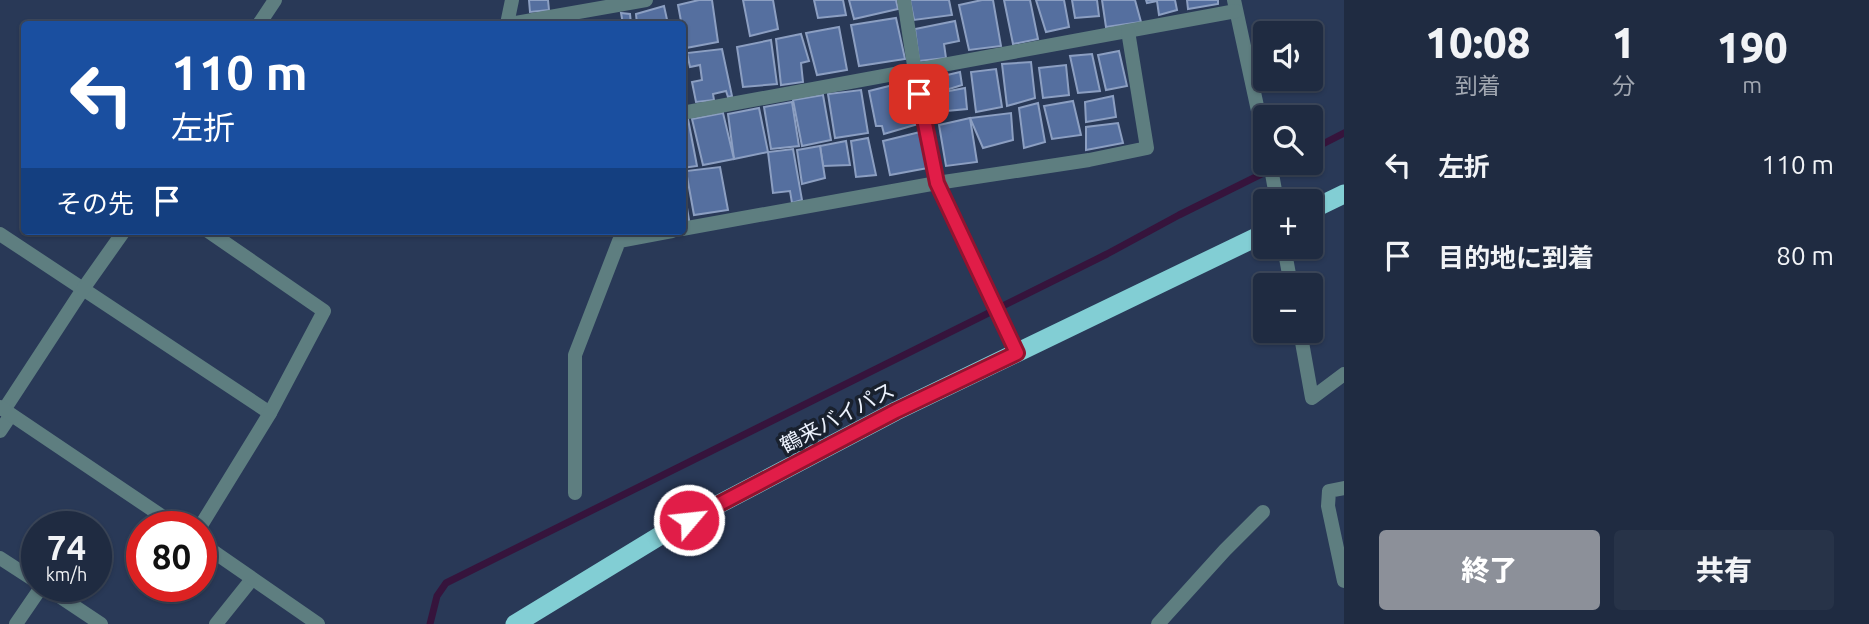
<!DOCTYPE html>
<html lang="ja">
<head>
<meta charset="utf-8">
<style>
  body { margin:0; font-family:Ubuntu,"Noto Sans JP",sans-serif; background:#273348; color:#f1f3f6; height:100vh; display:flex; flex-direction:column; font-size:26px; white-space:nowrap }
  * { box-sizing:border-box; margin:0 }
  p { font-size:23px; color:#a1a7b1 }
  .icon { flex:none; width:38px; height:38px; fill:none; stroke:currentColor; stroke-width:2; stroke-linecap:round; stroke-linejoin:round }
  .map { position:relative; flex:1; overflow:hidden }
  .panel { display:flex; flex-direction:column; background:#1f2b41; width:525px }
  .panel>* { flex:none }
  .hud { position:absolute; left:21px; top:21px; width:665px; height:214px; border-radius:7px; box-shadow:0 2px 5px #0004,0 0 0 2px #3c475a; background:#1a4fa0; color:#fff; overflow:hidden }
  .fabs { position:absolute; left:1253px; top:21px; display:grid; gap:14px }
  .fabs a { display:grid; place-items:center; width:70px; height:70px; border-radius:7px; background:#1f2b41; box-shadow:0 2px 5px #0004,0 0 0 2px #3c475a; font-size:35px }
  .speed { position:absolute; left:21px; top:511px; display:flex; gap:14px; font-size:35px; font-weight:700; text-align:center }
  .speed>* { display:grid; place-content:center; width:91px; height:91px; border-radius:50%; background:#1f2b41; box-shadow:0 2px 5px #0004,0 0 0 2px #3c475a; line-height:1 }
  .speed small { font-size:18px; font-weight:400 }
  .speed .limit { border:10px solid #d22; background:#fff; color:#111 }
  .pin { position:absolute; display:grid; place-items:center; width:60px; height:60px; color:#fff; margin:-30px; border-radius:14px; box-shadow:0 4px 10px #0006 }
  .me { position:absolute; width:77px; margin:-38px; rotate:62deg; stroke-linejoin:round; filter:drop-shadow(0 0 5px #0008) }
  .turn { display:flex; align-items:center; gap:24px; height:147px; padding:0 35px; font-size:32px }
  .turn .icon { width:91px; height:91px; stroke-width:2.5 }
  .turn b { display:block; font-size:49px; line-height:60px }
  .then { display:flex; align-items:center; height:66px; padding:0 35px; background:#0003; gap:14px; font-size:26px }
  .eta { display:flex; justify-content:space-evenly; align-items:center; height:119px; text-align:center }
  .eta b { font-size:42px; font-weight:800; line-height:49px }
  .button { display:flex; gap:14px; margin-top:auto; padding:14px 35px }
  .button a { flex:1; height:80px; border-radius:7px; background:#8c9099; color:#fff; font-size:28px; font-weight:800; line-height:80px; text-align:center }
  .button a+a { background:#273348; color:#f1f3f6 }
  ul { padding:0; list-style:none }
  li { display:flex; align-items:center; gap:21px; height:91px; padding:0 35px }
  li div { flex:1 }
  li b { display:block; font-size:26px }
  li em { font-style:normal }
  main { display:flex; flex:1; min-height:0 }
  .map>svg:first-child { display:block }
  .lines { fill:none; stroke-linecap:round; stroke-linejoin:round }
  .stream { stroke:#36143c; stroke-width:7 }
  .building { fill:#556f9f; stroke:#8c9fc2; stroke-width:2 }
  .minor { stroke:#5e7e80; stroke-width:14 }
  .tertiary { stroke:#5e7e80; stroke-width:14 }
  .trunk { stroke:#82ced4; stroke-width:19 }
  .route-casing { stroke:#92132f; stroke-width:18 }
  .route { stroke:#e11d48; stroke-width:12 }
  .labels { text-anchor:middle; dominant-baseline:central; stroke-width:7; stroke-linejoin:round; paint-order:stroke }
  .street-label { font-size:21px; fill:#ecf2fd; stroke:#19212e }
</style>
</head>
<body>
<main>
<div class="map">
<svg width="1344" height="624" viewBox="0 0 1344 624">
  <rect width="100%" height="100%" fill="#293957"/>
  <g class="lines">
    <g class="stream">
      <polyline points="1311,150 1344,133"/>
      <polyline points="430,624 437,596 446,583 1107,254 1179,215 1284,163"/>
    </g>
  </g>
  <g class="building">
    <polygon points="529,0 548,0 549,10 530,12"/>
    <polygon points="699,0 712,0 718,42 686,48 678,5"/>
    <polygon points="743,0 773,0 778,29 750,36"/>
    <polygon points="814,0 843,0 846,15 818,18"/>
    <polygon points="849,0 896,0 898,9 854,19"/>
    <polygon points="910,0 949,0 952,15 914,20"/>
    <polygon points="982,0 993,0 1001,46 969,50 959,5"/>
    <polygon points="1004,0 1030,0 1038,39 1013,44"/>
    <polygon points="1036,0 1064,0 1069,27 1046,32"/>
    <polygon points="1072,0 1097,0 1099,16 1075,18"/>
    <polygon points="1102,0 1135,0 1141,22 1106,27"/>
    <polygon points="1146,0 1175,0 1177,10 1159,15 1157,1 1147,3"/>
    <polygon points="1187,0 1218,0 1218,4 1188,9"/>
    <polygon points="664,6 668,24 637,24 636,14"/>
    <polygon points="621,13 630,14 631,24 623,24"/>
    <polygon points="896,18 905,59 859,66 851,25"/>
    <polygon points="955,21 959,41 944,44 946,58 919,61 915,29"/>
    <polygon points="839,27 847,70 817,75 806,33"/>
    <polygon points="801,34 809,61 801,63 803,82 781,85 776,39"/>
    <polygon points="771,40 777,84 743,87 737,47"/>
    <polygon points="722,49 732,96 728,97 726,91 713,94 714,100 696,102 692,82 702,80 700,65 690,67 687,53"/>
    <polygon points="1119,51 1127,86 1106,90 1098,55"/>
    <polygon points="1092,54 1100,91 1078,93 1070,56"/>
    <polygon points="1031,62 1035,98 1007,106 1002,64"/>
    <polygon points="1066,65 1069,95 1043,98 1039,68"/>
    <polygon points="996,69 1002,107 976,112 971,72"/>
    <polygon points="960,72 962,85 933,94 930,79"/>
    <polygon points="909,81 918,124 884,134 882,126 876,126 869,91"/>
    <polygon points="965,88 967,109 936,112 933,94"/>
    <polygon points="861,90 868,133 835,138 828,94"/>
    <polygon points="823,95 831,140 802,146 793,100"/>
    <polygon points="1113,96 1116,117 1086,122 1085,102"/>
    <polygon points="1073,101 1081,135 1052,139 1044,106"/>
    <polygon points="792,102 799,146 771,149 764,107"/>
    <polygon points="1038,103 1045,142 1024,148 1019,108"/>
    <polygon points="759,108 768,152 734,159 728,114"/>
    <polygon points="723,113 734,159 703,165 692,119"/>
    <polygon points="1011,113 1013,140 983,148 970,118"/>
    <polygon points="970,118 977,162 946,166 939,125"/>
    <polygon points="688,119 697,166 682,168 682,120"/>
    <polygon points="1118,123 1123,143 1086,150 1086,127"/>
    <polygon points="920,132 928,168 890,175 883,141"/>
    <polygon points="868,138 876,175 856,177 851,141"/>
    <polygon points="846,141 850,165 823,166 820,146"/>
    <polygon points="820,146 825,178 802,184 797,150"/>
    <polygon points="793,149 802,200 792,203 790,191 773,193 768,152"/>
    <polygon points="720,167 728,210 694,215 686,171"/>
    <polygon points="682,177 689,220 682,220"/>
  </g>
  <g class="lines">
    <g class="minor">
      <polyline points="1234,0 1265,143"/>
      <polyline points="259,24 275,0"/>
      <polyline points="507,24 512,0"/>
      <polyline points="510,24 646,0"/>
      <polyline points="682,113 1236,11"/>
      <polyline points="1270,163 1277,201"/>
      <polyline points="682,229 937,183 915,72 904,0"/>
      <polyline points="0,234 270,413"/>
      <polyline points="1284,247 1291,285"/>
      <polyline points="1300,331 1312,398 1344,374"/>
      <polyline points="1017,353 937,183 1089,160 1147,148 1128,31"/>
      <polyline points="4,410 83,289 124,231"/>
      <polyline points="0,431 10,416"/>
      <polyline points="1344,488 1329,491 1328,506 1344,581"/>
      <polyline points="575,493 575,355 619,241 672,231"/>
      <polyline points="200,527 270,413 324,311 208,231"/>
      <polyline points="0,558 37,582"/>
      <polyline points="44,586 101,624"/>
      <polyline points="16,624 42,586"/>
      <polyline points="216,624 252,579"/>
      <polyline points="1158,624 1225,550 1263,512"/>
    </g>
    <g class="tertiary">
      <polyline points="0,407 178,527"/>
      <polyline points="201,543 318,624"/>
    </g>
    <g class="trunk">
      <polyline points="1311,210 1344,194"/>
      <polyline points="515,624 666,532 896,411 1265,233"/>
    </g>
  </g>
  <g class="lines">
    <defs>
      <polyline id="route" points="689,520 896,411 1017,353 937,183 919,94"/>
    </defs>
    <use href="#route" class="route-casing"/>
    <use href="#route" class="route"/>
  </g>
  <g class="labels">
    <g class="street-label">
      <text transform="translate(837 417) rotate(-28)">鶴来バイパス</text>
    </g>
  </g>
</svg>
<div class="fabs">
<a><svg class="icon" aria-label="sound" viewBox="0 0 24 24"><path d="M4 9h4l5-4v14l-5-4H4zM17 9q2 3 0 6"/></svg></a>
<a><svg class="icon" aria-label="search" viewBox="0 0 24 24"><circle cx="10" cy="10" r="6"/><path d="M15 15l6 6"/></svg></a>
<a>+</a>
<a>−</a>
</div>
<div class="speed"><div>74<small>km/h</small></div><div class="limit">80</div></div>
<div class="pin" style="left:919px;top:94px;background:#d93025"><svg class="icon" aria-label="arrive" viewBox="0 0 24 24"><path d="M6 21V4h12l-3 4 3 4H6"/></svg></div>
<svg class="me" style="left:689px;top:520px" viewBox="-20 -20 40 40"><circle r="17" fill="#e11d48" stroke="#fff" stroke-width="3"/><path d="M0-11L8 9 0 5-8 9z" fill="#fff"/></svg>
<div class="hud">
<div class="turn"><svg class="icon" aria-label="left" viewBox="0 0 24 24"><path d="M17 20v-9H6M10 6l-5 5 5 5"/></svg><div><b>110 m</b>左折</div></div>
<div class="then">その先<svg class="icon" aria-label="arrive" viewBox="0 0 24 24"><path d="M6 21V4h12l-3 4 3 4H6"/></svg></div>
</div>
</div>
<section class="panel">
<div class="eta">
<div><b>10:08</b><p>到着</p></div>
<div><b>1</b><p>分</p></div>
<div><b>190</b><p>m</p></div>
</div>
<ul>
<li><svg class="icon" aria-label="left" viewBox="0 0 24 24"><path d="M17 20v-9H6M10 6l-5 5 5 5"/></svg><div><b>左折</b></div><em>110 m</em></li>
<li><svg class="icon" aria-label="arrive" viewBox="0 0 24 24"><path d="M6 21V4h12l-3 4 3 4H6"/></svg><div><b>目的地に到着</b></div><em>80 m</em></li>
</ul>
<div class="button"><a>終了</a><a>共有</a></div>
</section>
</main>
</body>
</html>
